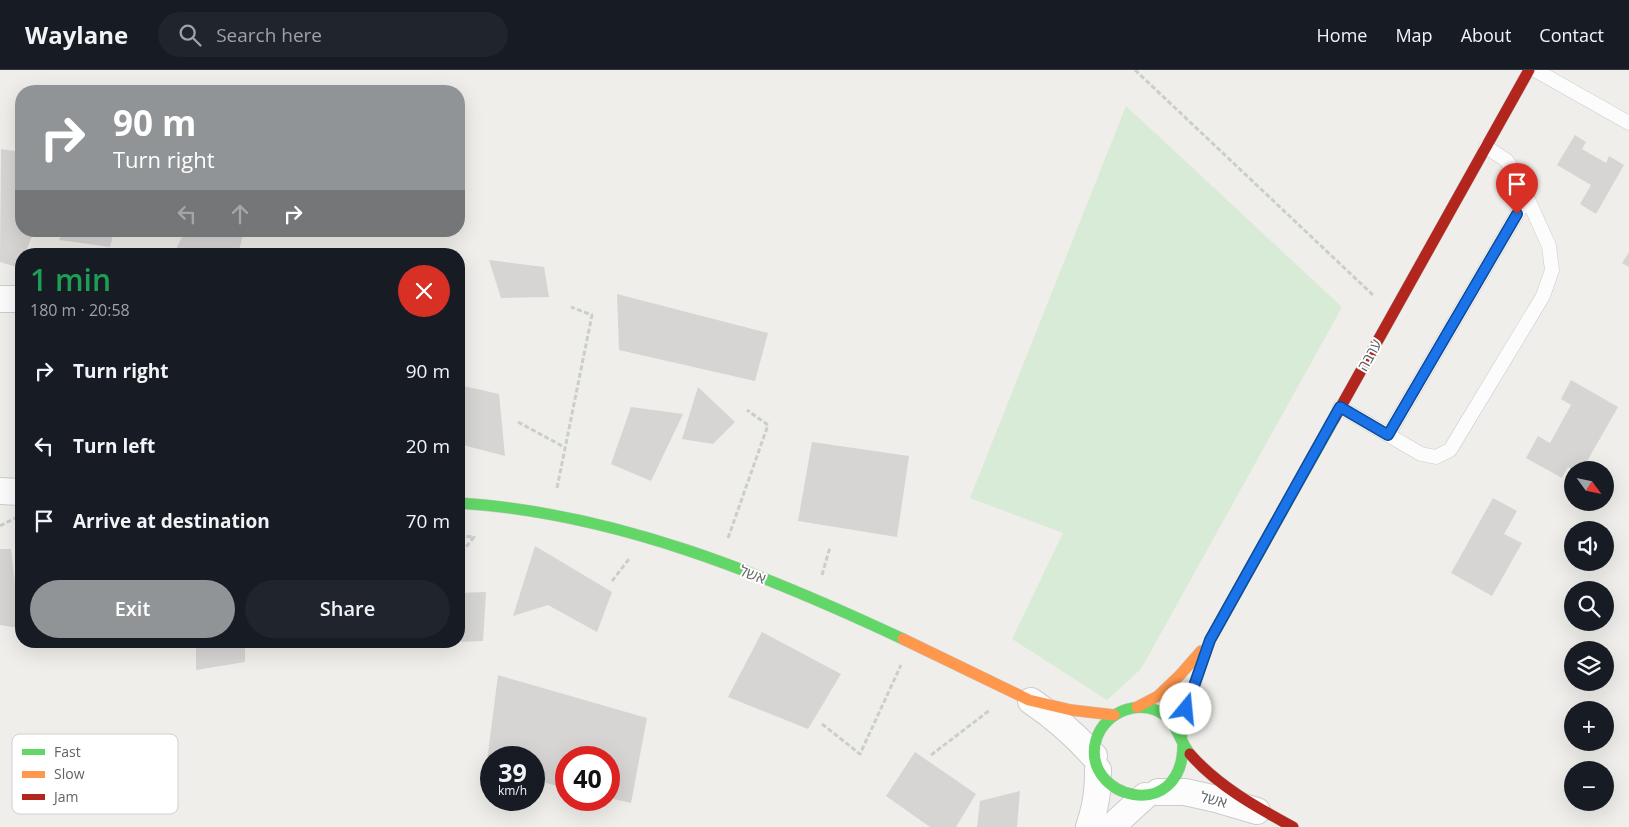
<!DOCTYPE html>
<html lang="en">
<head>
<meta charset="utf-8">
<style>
  body { margin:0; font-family:"Open Sans","Noto Sans Hebrew",sans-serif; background:#20242c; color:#f1f3f6; height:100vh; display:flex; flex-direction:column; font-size:19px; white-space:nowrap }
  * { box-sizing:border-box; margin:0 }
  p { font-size:16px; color:#9ea1a6 }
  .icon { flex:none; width:28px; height:28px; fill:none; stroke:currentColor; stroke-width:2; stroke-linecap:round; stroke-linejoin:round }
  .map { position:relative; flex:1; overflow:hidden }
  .side { position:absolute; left:15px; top:178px; width:450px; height:400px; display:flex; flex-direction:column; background:#171b24; border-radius:20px; box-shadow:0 5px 20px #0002 }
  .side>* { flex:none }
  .guide { position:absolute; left:15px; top:15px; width:450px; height:152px; border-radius:20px; box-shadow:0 5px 20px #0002; background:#919496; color:#fff; overflow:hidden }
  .needle { width:32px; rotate:123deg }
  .controls { position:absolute; left:1564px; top:391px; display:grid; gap:10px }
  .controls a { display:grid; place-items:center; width:50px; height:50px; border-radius:50%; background:#171b24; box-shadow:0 5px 20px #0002; font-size:25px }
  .speed { position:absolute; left:480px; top:676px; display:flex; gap:10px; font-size:25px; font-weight:700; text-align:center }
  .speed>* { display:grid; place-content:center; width:65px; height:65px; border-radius:50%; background:#171b24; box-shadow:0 5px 20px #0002; line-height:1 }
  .speed small { font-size:12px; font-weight:400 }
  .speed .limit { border:8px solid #d22; background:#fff; color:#111 }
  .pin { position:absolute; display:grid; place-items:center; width:42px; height:42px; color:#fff; margin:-51px -21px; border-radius:50% 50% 50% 0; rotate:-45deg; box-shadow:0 0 5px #0007 }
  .pin .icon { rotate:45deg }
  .me { position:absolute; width:55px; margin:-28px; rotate:17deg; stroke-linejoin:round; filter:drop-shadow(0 0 4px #0008) }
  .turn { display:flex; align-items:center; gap:18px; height:105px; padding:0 15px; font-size:22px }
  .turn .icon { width:65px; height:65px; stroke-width:2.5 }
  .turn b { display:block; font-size:35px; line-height:42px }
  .lanes { display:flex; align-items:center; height:48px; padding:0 15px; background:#0003; justify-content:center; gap:25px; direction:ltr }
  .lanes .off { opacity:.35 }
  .round { display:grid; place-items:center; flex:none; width:52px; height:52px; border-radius:26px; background:#20242c }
  .head { display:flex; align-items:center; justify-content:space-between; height:85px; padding:0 15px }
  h1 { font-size:30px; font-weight:600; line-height:38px; color:#1e9e55 }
  .primary-button { display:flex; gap:10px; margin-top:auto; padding:10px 15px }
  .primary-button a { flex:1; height:58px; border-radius:30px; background:#919496; color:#fff; font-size:20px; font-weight:600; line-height:58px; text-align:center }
  .primary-button a+a { background:#20242c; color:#f1f3f6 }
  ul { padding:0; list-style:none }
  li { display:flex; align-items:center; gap:15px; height:75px; padding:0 15px }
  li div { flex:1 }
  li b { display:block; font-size:19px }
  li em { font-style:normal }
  header { display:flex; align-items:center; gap:30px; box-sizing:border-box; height:70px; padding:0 25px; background:#171b24; border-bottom:1px solid #363941 }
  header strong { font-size:24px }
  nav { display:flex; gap:28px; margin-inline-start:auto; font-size:18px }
  .search { width:350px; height:45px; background:#20242c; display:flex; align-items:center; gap:12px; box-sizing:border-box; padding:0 18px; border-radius:28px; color:#9ea1a6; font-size:19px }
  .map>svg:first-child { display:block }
  .green { fill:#d8ebd6 }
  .building { fill:#d6d5d3 }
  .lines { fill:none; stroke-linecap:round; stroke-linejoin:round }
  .lane-casing { stroke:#cbcccc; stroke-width:15 }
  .street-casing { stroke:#cbcccc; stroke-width:28 }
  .fast-casing { stroke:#cacacb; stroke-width:12 }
  .slow-casing { stroke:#cacacb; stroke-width:12 }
  .jam-casing { stroke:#cacacb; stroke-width:12 }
  .path { stroke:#cacfcc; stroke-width:3; stroke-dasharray:5 2.5; stroke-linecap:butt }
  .lane { stroke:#fdfcfc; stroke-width:14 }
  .street { stroke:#fdfcfc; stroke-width:26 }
  .fast { stroke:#63d668; stroke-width:11 }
  .slow { stroke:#ff974d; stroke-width:11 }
  .jam { stroke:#b3261e; stroke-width:11 }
  .route-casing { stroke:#114b97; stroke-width:12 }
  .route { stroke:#1a73e8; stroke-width:9 }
  .labels { text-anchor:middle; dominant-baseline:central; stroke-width:4; stroke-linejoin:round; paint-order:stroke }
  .street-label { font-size:15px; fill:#5f6368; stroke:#fff }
  .key { fill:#fff; stroke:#cfd0d2; stroke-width:1 }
  .key-label { font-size:14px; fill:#5f6368 }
</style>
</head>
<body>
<header>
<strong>Waylane</strong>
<div class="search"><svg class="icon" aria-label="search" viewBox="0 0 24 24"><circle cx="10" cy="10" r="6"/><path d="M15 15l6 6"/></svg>Search here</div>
<nav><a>Home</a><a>Map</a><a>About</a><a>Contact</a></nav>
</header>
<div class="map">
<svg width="1629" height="757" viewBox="0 0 1629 757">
  <rect width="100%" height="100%" fill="#efeeea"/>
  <polygon class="green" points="1126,36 1342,237 1141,599 1107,630 1012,569 1063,463 970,428"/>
  <g class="building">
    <polygon points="1575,65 1586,72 1582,79 1606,93 1609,86 1624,95 1596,144 1580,134 1591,115 1557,95"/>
    <polygon points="1,79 21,82 21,161 34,161 25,184 21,184 20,198 0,192"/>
    <polygon points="64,161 114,161 110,177 59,170"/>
    <polygon points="185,161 244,161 238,184 174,183"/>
    <polygon points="1629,182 1629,197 1622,193"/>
    <polygon points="489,190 544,197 549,227 501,228"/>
    <polygon points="617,224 768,263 755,311 619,280"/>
    <polygon points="1571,310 1618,337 1582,400 1573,400 1568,397 1562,408 1526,388 1538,366 1550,373 1571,335 1561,329"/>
    <polygon points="459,315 499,324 505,386 459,374"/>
    <polygon points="698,317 735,352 713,374 682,369"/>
    <polygon points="631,337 683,344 651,411 611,394"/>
    <polygon points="812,372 909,386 897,467 798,451"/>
    <polygon points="1493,428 1517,441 1504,464 1522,473 1492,526 1451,503"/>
    <polygon points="535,476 612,522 597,562 548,535 513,546"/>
    <polygon points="0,479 11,479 20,558 0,555"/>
    <polygon points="486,522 483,571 459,572 459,523"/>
    <polygon points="762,562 841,604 808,659 728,627"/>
    <polygon points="196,571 245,571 245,592 196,600"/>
    <polygon points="401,571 452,571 452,573 402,576"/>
    <polygon points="498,605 647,648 631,733 609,728 609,688 566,688 566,718 534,710 534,688 491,688 491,700 486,699"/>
    <polygon points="915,682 976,724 956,757 930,757 886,726"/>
    <polygon points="1020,721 1017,757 977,757 980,731"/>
  </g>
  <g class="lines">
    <defs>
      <g id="lane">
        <polyline points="1535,0 1629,53"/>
        <polyline points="1340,337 1421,384 1436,387 1450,380 1543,226 1552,200 1549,176 1517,105 1506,90 1486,77"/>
        <polyline points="1388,365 1527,127"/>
      </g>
      <g id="street">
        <polyline points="0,229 21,229"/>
        <polyline points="0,421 21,422"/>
        <path d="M 1031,631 C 1055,647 1075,665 1094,686"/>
        <polyline points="1158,722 1185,722 1216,729 1257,741"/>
        <path d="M 1089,757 C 1096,736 1098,721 1098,700"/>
        <polyline points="1111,757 1145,726"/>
      </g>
      <g id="fast">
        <path d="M 459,433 C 615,443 762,503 903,569"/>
        <polyline points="1181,669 1186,639 1210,570 1334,349"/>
        <path d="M 1183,674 C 1183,756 1080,728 1096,670 C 1105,640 1144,626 1168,648 C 1178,658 1181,673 1190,684"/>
      </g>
      <g id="slow">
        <polyline points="903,569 1029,630 1071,640 1114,645"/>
        <polyline points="1137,637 1158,626 1180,605 1201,581"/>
      </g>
      <g id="jam">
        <polyline points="1334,349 1529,0"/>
        <path d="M 1190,684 C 1218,716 1256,737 1293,757"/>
      </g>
    </defs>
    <use href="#lane" class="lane-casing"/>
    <use href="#street" class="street-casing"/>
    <use href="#fast" class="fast-casing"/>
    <use href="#slow" class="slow-casing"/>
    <use href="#jam" class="jam-casing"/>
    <g class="path">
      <polyline points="1135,0 1374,226"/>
      <polyline points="518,352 564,377"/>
      <polyline points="557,418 592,245 571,237"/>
      <polyline points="0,456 15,448"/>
      <polyline points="459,466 474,467 459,486"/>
      <polyline points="728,468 768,355 747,340"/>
      <polyline points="822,505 830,477"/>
      <polyline points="612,511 629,489"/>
      <polyline points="822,654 860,684 901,595"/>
      <polyline points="931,685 990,640"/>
    </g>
    <use href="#lane" class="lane"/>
    <use href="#street" class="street"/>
    <use href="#fast" class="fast"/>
    <use href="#slow" class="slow"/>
    <use href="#jam" class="jam"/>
  </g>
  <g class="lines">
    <defs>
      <polyline id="route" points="1186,639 1210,570 1340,337 1388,365 1517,144"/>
    </defs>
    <use href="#route" class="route-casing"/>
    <use href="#route" class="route"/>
  </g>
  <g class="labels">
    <g class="street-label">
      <text transform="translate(1369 285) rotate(-61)">ערבה</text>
      <text transform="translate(753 504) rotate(20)">אשל</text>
      <text transform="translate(1214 729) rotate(14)">אשל</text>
    </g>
  </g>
  <rect x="12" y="664" width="166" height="80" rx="8" class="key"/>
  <rect x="22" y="679" width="23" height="6" fill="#63d668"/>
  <rect x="22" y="701" width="23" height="7" fill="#ff974d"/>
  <rect x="22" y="724" width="23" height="6" fill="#b3261e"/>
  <g class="key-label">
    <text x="54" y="687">Fast</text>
    <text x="54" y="709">Slow</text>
    <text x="54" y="732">Jam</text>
  </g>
</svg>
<div class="controls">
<a><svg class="needle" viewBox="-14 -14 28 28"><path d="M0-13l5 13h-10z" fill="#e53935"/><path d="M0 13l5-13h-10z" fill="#9ea1a6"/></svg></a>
<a><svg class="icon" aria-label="sound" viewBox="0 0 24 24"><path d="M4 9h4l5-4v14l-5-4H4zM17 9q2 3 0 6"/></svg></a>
<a><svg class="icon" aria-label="search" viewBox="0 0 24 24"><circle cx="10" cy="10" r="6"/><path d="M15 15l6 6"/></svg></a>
<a><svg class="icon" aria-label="layers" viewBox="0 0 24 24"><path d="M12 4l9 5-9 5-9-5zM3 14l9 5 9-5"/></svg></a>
<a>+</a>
<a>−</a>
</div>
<div class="speed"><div>39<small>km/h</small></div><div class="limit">40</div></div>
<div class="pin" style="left:1517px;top:144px;background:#d93025"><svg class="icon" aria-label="arrive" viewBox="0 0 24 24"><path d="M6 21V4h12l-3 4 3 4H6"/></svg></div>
<svg class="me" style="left:1186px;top:639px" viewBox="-20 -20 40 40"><circle r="19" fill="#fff"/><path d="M0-13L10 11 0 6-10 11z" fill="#1a73e8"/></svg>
<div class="guide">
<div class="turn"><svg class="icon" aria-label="right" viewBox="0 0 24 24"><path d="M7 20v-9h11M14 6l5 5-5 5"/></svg><div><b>90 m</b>Turn right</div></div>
<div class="lanes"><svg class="icon off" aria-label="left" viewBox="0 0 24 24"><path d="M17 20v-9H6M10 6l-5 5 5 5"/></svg><svg class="icon off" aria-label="ahead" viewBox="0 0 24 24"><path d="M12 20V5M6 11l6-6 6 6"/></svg><svg class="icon" aria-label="right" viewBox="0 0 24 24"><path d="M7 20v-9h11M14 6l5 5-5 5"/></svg></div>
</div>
<section class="side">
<div class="head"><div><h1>1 min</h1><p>180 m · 20:58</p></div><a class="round" style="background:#d93025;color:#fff"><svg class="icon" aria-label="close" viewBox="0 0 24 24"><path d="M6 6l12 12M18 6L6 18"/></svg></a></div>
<ul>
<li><svg class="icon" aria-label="right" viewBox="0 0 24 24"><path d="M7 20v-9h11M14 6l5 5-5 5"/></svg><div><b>Turn right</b></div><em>90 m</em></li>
<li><svg class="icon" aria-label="left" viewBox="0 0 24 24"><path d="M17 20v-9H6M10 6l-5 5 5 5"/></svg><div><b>Turn left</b></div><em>20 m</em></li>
<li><svg class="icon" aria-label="arrive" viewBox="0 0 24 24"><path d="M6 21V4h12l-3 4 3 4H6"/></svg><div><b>Arrive at destination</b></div><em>70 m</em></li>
</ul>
<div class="primary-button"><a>Exit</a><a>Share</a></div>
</section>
</div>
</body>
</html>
